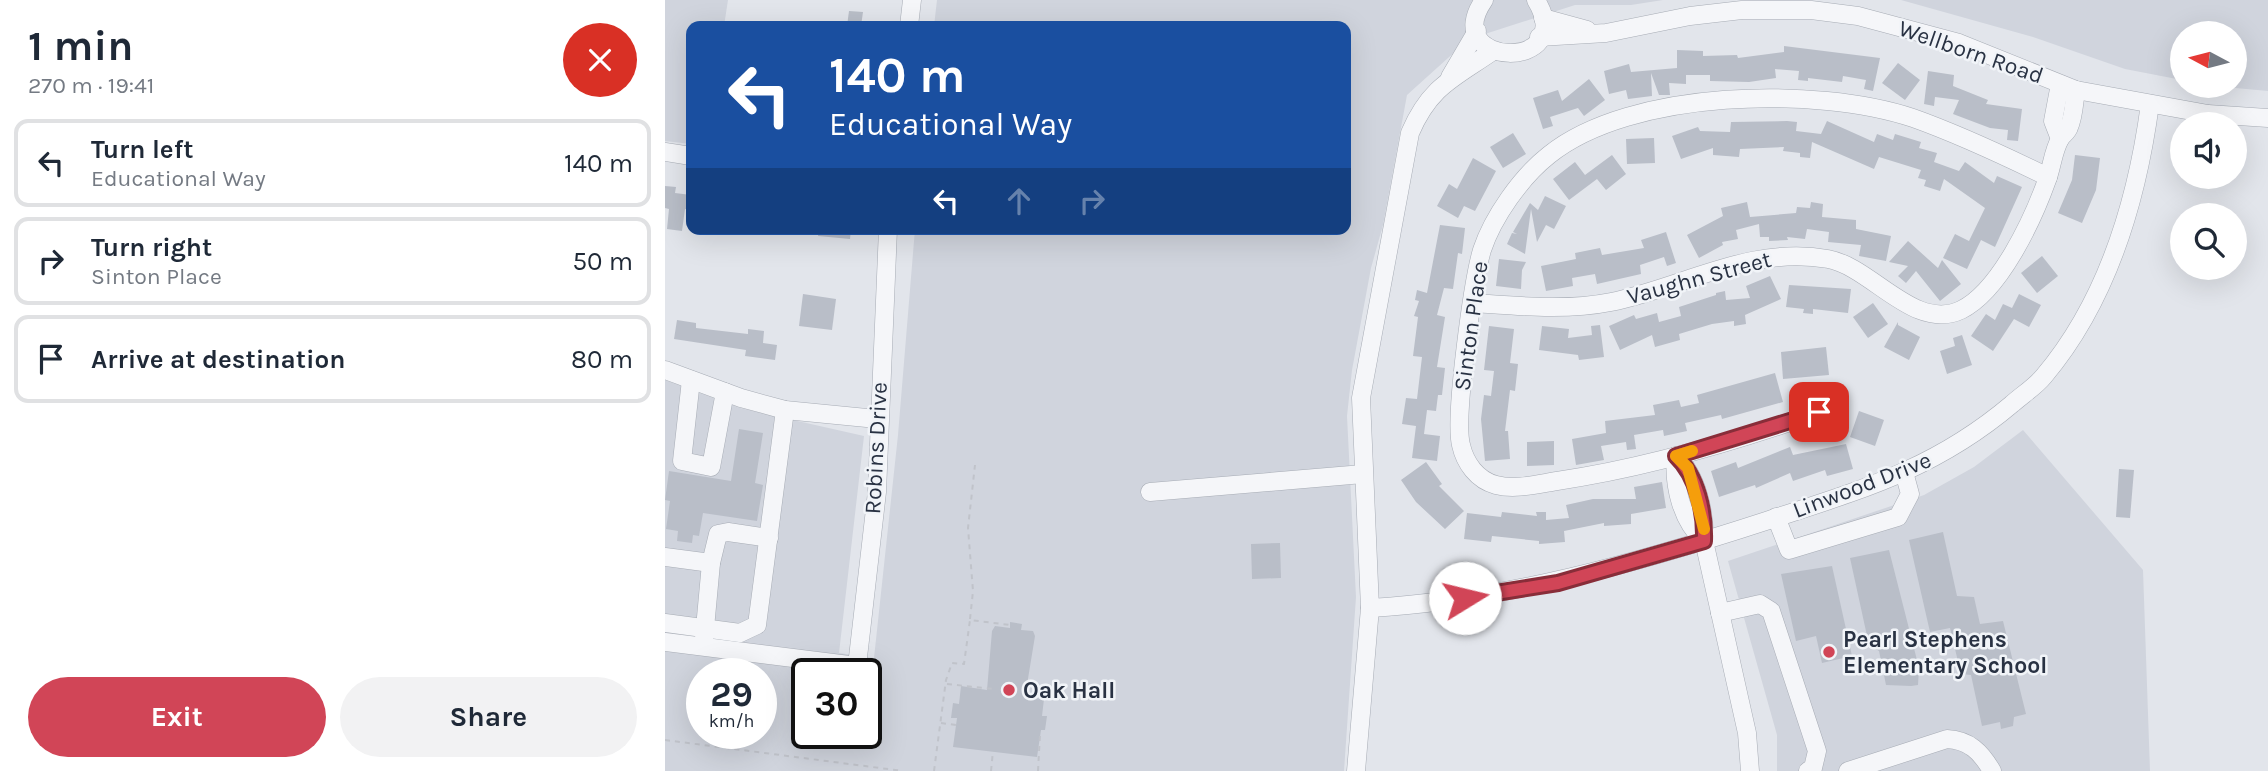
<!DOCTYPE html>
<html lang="en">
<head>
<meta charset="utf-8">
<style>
  body { margin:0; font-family:Karla,sans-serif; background:#f2f2f3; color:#1f2937; height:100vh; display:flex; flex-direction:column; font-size:26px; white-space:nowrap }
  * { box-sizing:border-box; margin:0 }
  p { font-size:23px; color:#747a83 }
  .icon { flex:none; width:38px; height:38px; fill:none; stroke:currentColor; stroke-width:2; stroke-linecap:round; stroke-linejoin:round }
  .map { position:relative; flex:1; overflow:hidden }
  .side { display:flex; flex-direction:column; background:#fff; width:665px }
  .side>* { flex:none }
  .banner { position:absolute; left:21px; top:21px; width:665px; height:214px; border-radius:14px; box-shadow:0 7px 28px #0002; background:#1a4fa0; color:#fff; overflow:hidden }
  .needle { width:46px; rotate:277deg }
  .fabs { position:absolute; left:1505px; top:21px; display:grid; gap:14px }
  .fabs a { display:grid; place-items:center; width:77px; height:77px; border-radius:50%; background:#fff; box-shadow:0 7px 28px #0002; font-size:35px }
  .speed { position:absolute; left:21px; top:658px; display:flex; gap:14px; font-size:35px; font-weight:700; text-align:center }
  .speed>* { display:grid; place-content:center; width:91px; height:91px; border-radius:50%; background:#fff; box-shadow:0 7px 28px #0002; line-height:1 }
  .speed small { font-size:18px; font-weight:400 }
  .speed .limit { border:4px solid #111; border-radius:10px; background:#fff; color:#111 }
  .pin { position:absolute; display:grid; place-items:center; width:60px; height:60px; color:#fff; margin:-30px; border-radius:14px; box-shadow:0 4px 10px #0006 }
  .me { position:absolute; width:77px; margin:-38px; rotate:81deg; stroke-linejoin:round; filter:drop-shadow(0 0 5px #0008) }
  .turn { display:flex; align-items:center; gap:24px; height:147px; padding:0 28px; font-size:32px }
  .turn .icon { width:91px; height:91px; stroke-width:2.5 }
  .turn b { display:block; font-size:49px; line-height:60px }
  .lanes { display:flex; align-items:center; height:66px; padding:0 28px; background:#0003; justify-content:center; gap:35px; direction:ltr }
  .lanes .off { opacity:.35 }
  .round { display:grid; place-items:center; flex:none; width:74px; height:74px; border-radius:37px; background:#f2f2f3 }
  .head { display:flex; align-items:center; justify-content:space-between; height:119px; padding:0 28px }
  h1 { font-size:42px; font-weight:700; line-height:52px }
  .action { display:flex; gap:14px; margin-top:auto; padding:14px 28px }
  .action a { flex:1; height:80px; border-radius:42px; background:#d14557; color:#fff; font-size:28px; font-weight:700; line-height:80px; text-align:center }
  .action a+a { background:#f2f2f3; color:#1f2937 }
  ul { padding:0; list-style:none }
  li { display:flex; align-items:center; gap:21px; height:88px; margin:0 14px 10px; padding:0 14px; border:4px solid #e0e1e3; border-radius:14px }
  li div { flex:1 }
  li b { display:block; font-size:26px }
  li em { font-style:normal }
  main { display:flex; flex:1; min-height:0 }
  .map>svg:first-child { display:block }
  .built { fill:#d0d4dd; fill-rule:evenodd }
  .building { fill:#b9bec8 }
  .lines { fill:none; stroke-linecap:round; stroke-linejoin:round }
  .minor-casing { stroke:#a7acb5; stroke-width:19 }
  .path { stroke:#c0c3ca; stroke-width:2; stroke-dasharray:5 5; stroke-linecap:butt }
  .minor { stroke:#f5f6f9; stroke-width:18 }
  .route-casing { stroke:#882d39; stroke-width:18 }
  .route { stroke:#d14557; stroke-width:12 }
  .slow { stroke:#f59e0b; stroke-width:12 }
  .poi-dot { fill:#d14557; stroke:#f1f4f8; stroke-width:2.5 }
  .labels { text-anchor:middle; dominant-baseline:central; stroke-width:5; stroke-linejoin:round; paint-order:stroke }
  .street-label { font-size:23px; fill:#293243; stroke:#f1f4f8 }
  .poi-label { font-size:23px; font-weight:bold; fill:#293243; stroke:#f1f4f8; text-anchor:start }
</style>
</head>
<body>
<main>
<section class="side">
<div class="head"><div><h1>1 min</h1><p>270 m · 19:41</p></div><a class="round" style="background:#d93025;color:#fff"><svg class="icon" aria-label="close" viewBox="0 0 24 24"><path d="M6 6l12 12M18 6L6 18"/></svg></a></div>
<ul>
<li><svg class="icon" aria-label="left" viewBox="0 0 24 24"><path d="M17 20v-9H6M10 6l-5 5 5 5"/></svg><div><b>Turn left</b><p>Educational Way</p></div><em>140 m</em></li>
<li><svg class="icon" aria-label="right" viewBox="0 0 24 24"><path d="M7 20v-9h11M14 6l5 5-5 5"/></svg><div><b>Turn right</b><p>Sinton Place</p></div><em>50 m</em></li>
<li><svg class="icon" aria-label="arrive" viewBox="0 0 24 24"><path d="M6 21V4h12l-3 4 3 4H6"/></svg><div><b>Arrive at destination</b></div><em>80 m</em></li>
</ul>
<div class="action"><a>Exit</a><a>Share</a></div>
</section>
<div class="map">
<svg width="1603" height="771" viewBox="0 0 1603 771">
  <rect width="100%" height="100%" fill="#e2e5eb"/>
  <g class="built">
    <polygon points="0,0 63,0 59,26 26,26 26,144 0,141"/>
    <path d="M 272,0 L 998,0 L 966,5 L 910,5 L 823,33 L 793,49 L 742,95 L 718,225 L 706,268 L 687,370 L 682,416 L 691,597 L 679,771 L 0,771 L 0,380 L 75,408 L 199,436 L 174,653 L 209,658 L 233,435 L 250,229 L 681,229 L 681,26 L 269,26 ZM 37,674 L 96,674 L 96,733 L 37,733 ZM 142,674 L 201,674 L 201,733 L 142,733 Z"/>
    <polygon points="1236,0 1603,0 1603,91 1549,86 1570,86 1570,33 1517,33 1517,80 1460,69 1368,37"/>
    <polygon points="1358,430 1478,570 1485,771 1112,771 1112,735 1063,561 1259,495 1309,467"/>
  </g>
  <g class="building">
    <polygon points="184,11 198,12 196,26 182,26"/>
    <polygon points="1119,46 1215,58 1208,91 1199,89 1201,80 1178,76 1177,82 1143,78 1143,81 1133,80 1134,71 1110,69 1111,78 1084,82 1045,81 1045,75 1021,75 1021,84 1004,83 1005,95 994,95 986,73 987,96 963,99 961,90 944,94 939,71 964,64 966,72 1012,68 1012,50 1038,51 1038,56 1072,55 1073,58 1119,52"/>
    <polygon points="1233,63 1255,80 1240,100 1217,83"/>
    <polygon points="1263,71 1289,75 1288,86 1323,100 1321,104 1357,109 1353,141 1342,140 1343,130 1325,128 1288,114 1294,100 1270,97 1269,106 1259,104"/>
    <polygon points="924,79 940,100 919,116 913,108 885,117 888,126 878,129 868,98 893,90 897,101"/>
    <polygon points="1122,121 1132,122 1131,131 1156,134 1162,121 1209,142 1212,134 1228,140 1230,134 1256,142 1254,148 1272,153 1269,162 1294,171 1300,162 1329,183 1332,176 1357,187 1330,247 1316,240 1302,269 1278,258 1290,234 1304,241 1320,208 1279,179 1275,191 1259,186 1261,180 1253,178 1256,170 1214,157 1209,169 1147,142 1145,158 1135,157 1135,153 1118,151 1119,147 1075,149 1074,157 1048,155 1048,148 1016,159 1007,136 1033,127 1035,131 1065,132 1066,122"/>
    <polygon points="848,133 861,154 838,168 825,147"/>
    <polygon points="989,138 990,163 962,164 961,139"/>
    <polygon points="947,155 961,174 941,190 932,179 904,200 888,179 910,162 920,175"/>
    <polygon points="1410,155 1435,158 1431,190 1417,223 1393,213 1407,180"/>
    <polygon points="808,158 831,171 810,211 799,206 793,218 772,206 784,184 792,189"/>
    <polygon points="0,186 11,187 10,193 26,195 26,210 20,209 17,231 2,229 4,209 0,208"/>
    <polygon points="880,196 901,206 889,229 881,225 872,242 866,209 860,254 842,244 847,233 852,234 848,232 865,203 873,210"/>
    <polygon points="1082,202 1085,217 1131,213 1132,207 1145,208 1146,202 1158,204 1157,217 1191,220 1191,229 1226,236 1221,261 1194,256 1196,245 1163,242 1164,232 1142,229 1140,239 1122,237 1123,240 1104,241 1104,237 1095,237 1094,224 1071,230 1073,239 1057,242 1058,245 1034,258 1022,235 1058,216 1056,208"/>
    <polygon points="775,225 800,228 797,254 793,253 788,289 779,288 772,315 780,317 772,367 780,368 777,395 773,395 771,411 762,410 759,434 775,436 772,461 747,458 751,426 737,424 741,398 752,399 757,357 748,356 753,317 749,316 754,301 750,300 752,290 762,293"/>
    <polygon points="154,229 186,229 185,239 153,236"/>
    <polygon points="1001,232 1011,263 1002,266 999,257 975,265 976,274 932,284 930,274 907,278 908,286 881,291 876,266 911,259 910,253 935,248 937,255 979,248 976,240"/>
    <polygon points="1243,241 1273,268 1277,260 1296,284 1275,301 1251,271 1241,283 1233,276 1243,266 1224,262"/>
    <polygon points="1377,256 1393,276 1372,293 1356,273"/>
    <polygon points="834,259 861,262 857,270 856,289 831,286"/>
    <polygon points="1105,276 1116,299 1080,315 1081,324 1069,326 1069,321 1047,324 1014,334 1015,340 990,347 987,335 955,350 944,326 969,315 971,319 992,313 994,322 1016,316 1014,307 1051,295 1051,293 1060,291 1061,300 1085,298 1081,286"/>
    <polygon points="1124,285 1186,289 1183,313 1148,309 1148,314 1138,313 1139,309 1121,307"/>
    <polygon points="138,294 171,299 167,330 134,326"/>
    <polygon points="1354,294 1376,305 1364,327 1349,319 1328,351 1306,336 1321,314 1330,320 1338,304 1347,308"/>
    <polygon points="1208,303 1223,324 1203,338 1188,317"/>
    <polygon points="12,320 31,323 31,328 83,334 83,329 99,331 98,343 112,345 110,360 80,356 81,350 9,339"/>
    <polygon points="1233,322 1233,325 1255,337 1244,360 1219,347"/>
    <polygon points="935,325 939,357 914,360 913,355 874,350 877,326 904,329 903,338 927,335 926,326"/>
    <polygon points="824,326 849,329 845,363 853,364 850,391 845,390 840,431 843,431 845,459 820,461 816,419 819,395 826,396 829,371 819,370"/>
    <polygon points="1297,335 1307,365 1282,374 1275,351 1290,346 1288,338"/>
    <polygon points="1161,347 1164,375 1118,379 1116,352"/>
    <polygon points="1110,373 1118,402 1057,419 1056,415 1020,423 1022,431 999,436 998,430 969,435 971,449 962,450 961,442 936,446 939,460 911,465 907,439 941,433 940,421 990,415 988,405 1014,400 1016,407 1034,403 1032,395"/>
    <polygon points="1194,411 1219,420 1210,446 1185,437"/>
    <polygon points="74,429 98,433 90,483 98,485 92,521 38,513 34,536 28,535 27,543 12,541 13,531 1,529 5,501 0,500 4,471 66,481"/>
    <polygon points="889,441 889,465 862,466 862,442"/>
    <polygon points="1181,444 1188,469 1162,476 1160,470 1128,481 1125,473 1091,488 1090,485 1054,497 1046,471 1071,462 1073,468 1125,447 1128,455"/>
    <polygon points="761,462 777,484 774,486 799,511 780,529 751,502 736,480"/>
    <polygon points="1454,469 1469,470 1465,518 1451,517"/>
    <polygon points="997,482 1001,508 966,514 966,524 939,526 939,523 899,531 900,542 874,544 874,541 827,536 826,542 799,539 802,513 836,517 837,512 872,516 871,512 881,512 881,520 904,518 901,505 928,499 971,499 969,487"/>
    <polygon points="1278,532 1292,596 1309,597 1315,624 1338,621 1361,714 1349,717 1348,726 1336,729 1335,722 1317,726 1306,675 1296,674 1285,628 1265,632 1244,540"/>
    <polygon points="615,543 616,578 587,579 586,544"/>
    <polygon points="1224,550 1254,668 1253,685 1246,686 1221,685 1214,651 1204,645 1185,558"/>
    <polygon points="1167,566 1187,656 1157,663 1151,636 1131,641 1116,574"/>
    <polygon points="345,622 357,624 356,630 368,631 370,636 360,697 379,699 377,716 382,716 380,730 376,730 372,757 288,747 292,718 286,718 288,703 294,704 296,686 322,690 327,631 330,626 345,628"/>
  </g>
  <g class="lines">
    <defs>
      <g id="minor">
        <path d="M 819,0 C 772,68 915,73 871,0"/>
        <polyline points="878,18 922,30"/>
        <polyline points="244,26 247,0"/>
        <polyline points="874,37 941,33 1025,16 1077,10 1146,10 1193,16 1294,43 1411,90 1543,114 1603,118"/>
        <polyline points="785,77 812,31"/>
        <polyline points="1395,139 1388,121 1395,84"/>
        <polyline points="0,152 26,156"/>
        <path d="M 808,303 C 853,306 901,311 946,302 C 1019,287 1086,245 1163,259 C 1207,267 1249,332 1296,310 C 1335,291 1368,219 1382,180 C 1387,167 1388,151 1395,139 C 1397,135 1403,132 1404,127 C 1409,116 1409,102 1411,90"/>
        <polyline points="0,370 76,398 120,410 212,419"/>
        <polyline points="26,380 17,461 46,467 60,392"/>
        <path d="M 1154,412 C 1069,442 981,468 892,481 C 873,484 850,490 831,485 C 812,480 800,463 796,445 C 789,418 808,280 817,250 C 828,217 856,177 884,155 C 966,89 1152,86 1248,118 C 1293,134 1340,156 1383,177"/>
        <path d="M 1011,456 C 1032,476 1040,512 1039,541 L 1082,733 L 1085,771"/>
        <path d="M 1011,456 C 1008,486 1017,521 1039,541"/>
        <polyline points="485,492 698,474"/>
        <polyline points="1111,517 1124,550 1233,517 1245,494 1239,472"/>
        <polyline points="0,557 46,563"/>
        <path d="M 705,608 C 841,600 972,563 1101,521 C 1195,490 1269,470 1347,404 C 1357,395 1370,387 1379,376 C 1443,300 1472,201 1485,104"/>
        <polyline points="1055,613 1095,604 1106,611 1152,751 1148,768 1143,771"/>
        <polyline points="0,623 75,633 92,625 120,410"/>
        <polyline points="39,639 46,563 53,534 63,532 104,538"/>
        <polyline points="0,642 192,666 212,492 223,229"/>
        <path d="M 691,771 L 705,608 L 696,398 L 745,133 C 765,86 789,78 828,51"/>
        <path d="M 1183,771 L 1282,739 C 1304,740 1316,752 1327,771"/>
      </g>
    </defs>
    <use href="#minor" class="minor-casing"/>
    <g class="path">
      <polyline points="305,619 308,591 303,528 310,465"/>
      <polyline points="282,684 328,689"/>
      <polyline points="276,723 291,725"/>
      <polyline points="0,740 238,771"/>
      <polyline points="269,771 281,680 287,663 299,664 305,620 345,625"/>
      <polyline points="326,771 328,751"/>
      <polyline points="373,771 375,734"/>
    </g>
    <use href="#minor" class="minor"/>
  </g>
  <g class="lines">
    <defs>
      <path id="route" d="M 800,598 L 893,583 L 1039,541 C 1040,512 1032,476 1011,456 L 1154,412"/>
    </defs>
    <use href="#route" class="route-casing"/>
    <use href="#route" class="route"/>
    <polyline class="slow" points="1027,451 1011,456 1023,468 1039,529"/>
  </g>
  <g class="poi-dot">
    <circle cx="1164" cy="652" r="7"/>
    <circle cx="344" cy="690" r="7"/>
  </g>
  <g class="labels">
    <g class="street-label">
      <text transform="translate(1306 52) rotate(19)">Wellborn Road</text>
      <text transform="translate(1034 278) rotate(-15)">Vaughn Street</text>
      <text transform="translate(806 326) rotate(-82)">Sinton Place</text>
      <text transform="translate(211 448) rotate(-87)">Robins Drive</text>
      <text transform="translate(1197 485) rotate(-21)">Linwood Drive</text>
    </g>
    <g class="poi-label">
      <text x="1178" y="639">Pearl Stephens<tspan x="1178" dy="26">Elementary School</tspan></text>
      <text x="358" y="690">Oak Hall</text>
    </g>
  </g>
</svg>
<div class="fabs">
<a><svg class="needle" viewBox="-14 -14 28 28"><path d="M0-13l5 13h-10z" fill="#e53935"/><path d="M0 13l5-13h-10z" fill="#747a83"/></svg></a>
<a><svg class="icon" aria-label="sound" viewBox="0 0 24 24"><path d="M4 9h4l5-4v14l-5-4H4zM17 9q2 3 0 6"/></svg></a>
<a><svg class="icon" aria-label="search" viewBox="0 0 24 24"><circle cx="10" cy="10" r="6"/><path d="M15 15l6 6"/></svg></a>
</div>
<div class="speed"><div>29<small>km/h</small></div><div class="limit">30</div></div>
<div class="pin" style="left:1154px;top:412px;background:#d93025"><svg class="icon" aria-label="arrive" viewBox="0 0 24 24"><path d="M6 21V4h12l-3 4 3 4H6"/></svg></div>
<svg class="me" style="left:800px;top:598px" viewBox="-20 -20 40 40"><circle r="19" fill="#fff"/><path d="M0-13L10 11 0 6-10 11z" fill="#d14557"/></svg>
<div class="banner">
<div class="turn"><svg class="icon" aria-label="left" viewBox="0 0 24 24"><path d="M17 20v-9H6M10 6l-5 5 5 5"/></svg><div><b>140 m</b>Educational Way</div></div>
<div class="lanes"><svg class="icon" aria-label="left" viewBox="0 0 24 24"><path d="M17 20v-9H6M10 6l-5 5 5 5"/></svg><svg class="icon off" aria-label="ahead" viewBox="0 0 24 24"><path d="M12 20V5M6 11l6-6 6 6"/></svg><svg class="icon off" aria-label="right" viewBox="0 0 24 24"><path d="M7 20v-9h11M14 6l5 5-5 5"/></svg></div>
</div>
</div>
</main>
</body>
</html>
